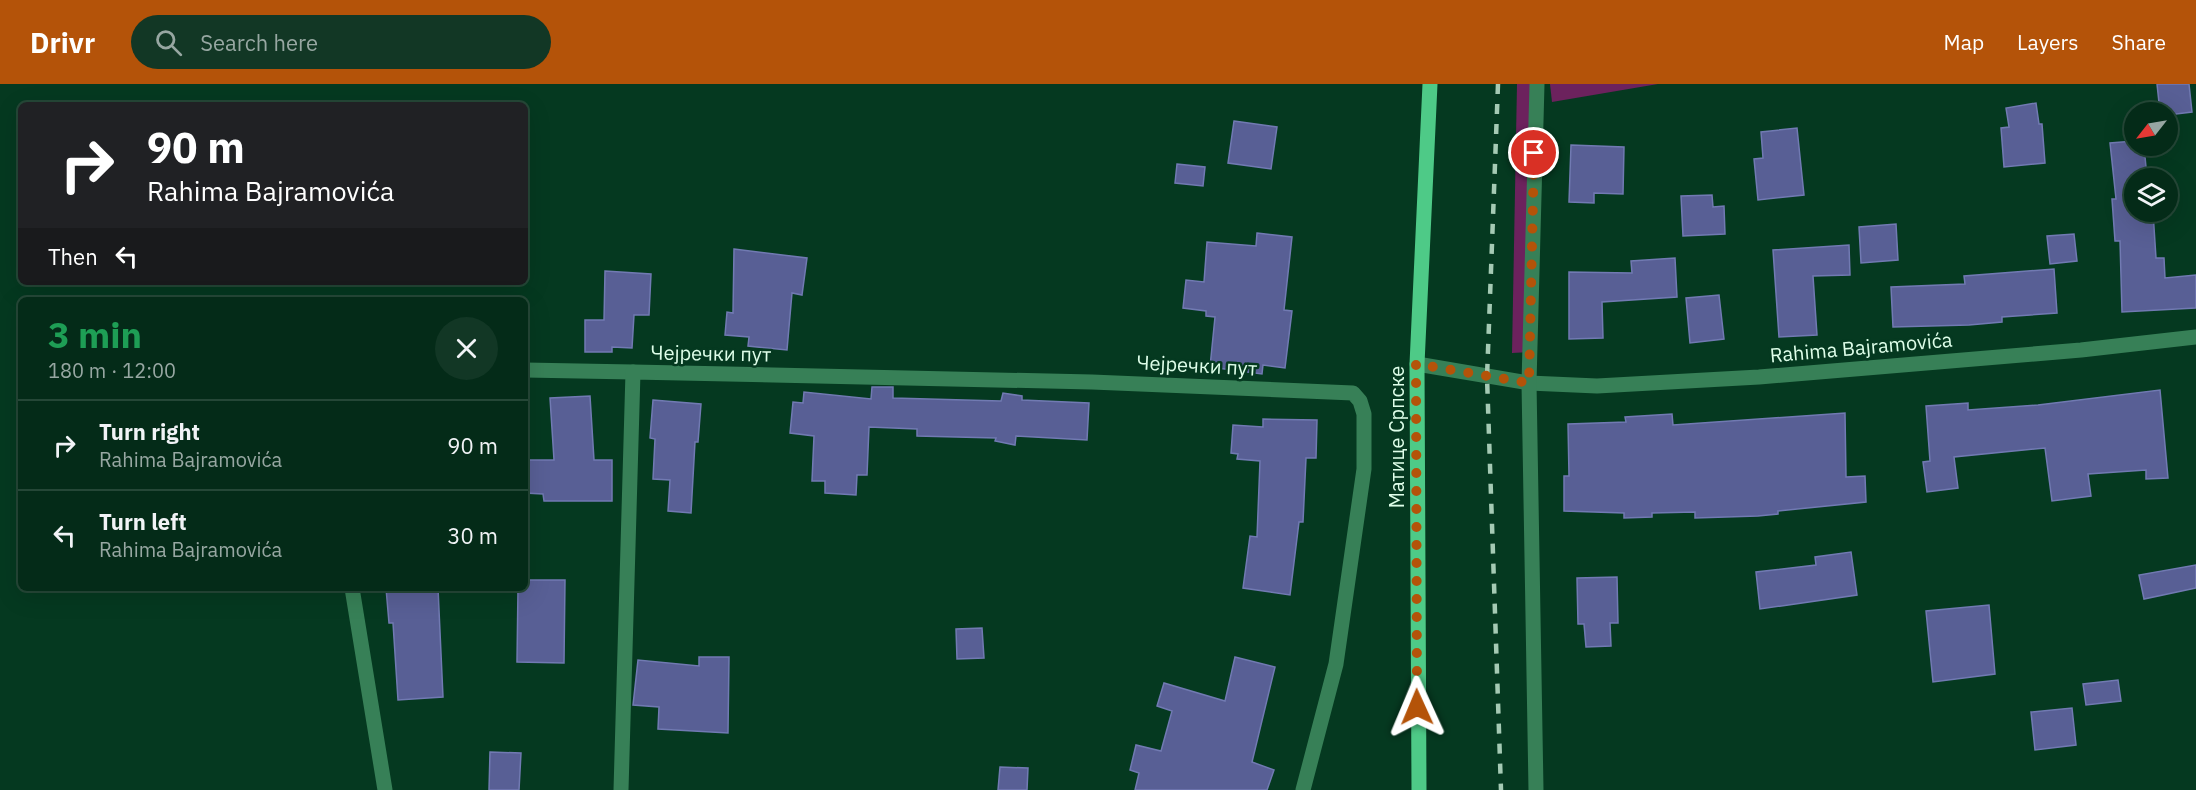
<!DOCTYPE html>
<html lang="en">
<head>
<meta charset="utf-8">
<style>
  body { margin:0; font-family:"IBM Plex Sans",sans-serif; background:#123725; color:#f1f3f6; height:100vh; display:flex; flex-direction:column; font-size:22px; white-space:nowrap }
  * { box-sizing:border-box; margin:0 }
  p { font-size:20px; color:#97a7a2 }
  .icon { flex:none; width:33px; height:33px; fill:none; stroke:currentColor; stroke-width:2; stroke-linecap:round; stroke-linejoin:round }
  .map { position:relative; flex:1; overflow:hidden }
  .side { position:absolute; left:18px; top:213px; width:510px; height:294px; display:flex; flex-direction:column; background:#042b18; border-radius:9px; box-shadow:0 6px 24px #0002,0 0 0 2px #254737 }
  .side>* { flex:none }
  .banner { position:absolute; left:18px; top:18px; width:510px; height:183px; border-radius:9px; box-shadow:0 6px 24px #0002,0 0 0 2px #254737; background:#202124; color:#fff; overflow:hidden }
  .needle { width:39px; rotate:239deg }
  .buttons { position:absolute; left:2124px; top:18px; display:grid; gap:12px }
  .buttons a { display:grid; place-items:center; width:54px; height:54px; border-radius:50%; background:#042b18; box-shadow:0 6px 24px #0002,0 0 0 2px #254737; font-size:30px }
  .pin { position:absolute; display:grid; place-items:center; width:51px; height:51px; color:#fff; margin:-26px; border:3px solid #fff; border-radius:50%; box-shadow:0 2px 6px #0007 }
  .me { position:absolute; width:66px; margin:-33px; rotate:359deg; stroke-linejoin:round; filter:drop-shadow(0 0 4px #0008) }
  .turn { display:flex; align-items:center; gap:21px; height:126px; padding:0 30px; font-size:27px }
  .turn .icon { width:78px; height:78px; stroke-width:2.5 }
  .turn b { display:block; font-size:42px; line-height:51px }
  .then { display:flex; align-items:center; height:57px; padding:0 30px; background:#0003; gap:12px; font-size:22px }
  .round { display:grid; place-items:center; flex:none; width:63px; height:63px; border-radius:32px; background:#123725 }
  .summary { display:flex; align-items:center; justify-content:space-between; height:102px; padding:0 30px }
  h1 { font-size:36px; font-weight:800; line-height:45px; color:#1e9e55 }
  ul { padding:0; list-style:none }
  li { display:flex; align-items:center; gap:18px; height:90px; padding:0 30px; border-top:2px solid #254737 }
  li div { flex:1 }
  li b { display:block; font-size:22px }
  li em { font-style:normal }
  header { display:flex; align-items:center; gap:36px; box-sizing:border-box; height:84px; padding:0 30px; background:#b45309; color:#fff }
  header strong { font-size:28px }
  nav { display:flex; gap:33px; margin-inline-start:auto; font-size:21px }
  .search { width:420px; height:54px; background:#123725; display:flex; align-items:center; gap:15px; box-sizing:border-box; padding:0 21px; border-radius:33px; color:#97a7a2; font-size:22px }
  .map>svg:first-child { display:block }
  .green { fill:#6c225d }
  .building { fill:#585f95; stroke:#717ab2; stroke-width:1.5 }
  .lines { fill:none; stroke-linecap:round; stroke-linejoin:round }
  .minor { stroke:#378057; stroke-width:15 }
  .major { stroke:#4eca87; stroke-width:15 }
  .rail { stroke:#a5cab4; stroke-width:4.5; stroke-dasharray:10 10; stroke-linecap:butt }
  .route { stroke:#b45309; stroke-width:10; stroke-dasharray:0 18 }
  .labels { text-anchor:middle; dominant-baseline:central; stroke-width:5; stroke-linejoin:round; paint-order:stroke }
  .street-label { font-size:20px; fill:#defee9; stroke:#053920 }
</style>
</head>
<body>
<header>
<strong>Drivr</strong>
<div class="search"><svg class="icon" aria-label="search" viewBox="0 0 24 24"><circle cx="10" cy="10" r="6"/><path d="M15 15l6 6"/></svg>Search here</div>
<nav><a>Map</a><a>Layers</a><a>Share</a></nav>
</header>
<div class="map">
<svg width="2196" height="706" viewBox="0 0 2196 706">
  <rect width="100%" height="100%" fill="#053920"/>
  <g class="green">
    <polygon points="1517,0 1535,0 1531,268 1512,269"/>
    <polygon points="1550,0 1658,0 1552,18"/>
  </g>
  <g class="building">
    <polygon points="2157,0 2189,0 2192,28 2168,31 2168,28 2160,28"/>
    <polygon points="2036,19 2039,40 2042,40 2045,79 2004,83 2001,44 2009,43 2006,24"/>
    <polygon points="1234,37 1277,43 1271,85 1228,79"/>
    <polygon points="1797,44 1804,111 1758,116 1754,75 1763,74 1761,48"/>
    <polygon points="2134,57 2134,62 2144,62 2147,94 2134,94 2134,128 2153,128 2156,174 2164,174 2165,194 2196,191 2196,224 2122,228 2120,157 2115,157 2112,115 2116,115 2110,59"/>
    <polygon points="1571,61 1624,63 1623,110 1594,109 1594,119 1569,118"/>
    <polygon points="1177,80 1205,83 1203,102 1175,99"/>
    <polygon points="1712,111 1713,123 1724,122 1725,150 1683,152 1681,112"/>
    <polygon points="1896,140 1898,176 1861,179 1859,143"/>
    <polygon points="1257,149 1292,153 1284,226 1292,227 1285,284 1263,281 1262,290 1210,283 1215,233 1206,232 1206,227 1183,224 1186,196 1204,198 1207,158 1256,162"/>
    <polygon points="2074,150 2077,177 2050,180 2047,152"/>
    <polygon points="1849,161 1850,191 1813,192 1817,251 1779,253 1773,166"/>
    <polygon points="734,165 807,174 802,211 792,209 787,266 748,262 749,253 725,251 727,228 733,229"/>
    <polygon points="1675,174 1677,213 1602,218 1603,254 1569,255 1569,188 1632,189 1631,177"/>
    <polygon points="2054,185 2057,229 2002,233 2002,238 1969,241 1893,243 1891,203 1965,200 1964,192"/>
    <polygon points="605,187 651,190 649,231 634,231 632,264 612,263 612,268 585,268 585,236 604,236"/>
    <polygon points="1719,211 1724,255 1690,259 1686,214"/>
    <polygon points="872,303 893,303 893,314 1001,317 1003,309 1022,312 1022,316 1089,319 1087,356 1016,352 1015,361 995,357 996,354 917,352 917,345 869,343 867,391 857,391 856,411 825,409 825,397 812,397 814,352 790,349 793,318 803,319 804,308 871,315"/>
    <polygon points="2160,306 2168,394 2146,395 2146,386 2088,390 2091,412 2052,417 2045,364 1954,373 1958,404 1927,408 1923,378 1930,377 1926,322 1968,319 1968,326 2038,321"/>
    <polygon points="590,312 594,376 612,376 612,417 544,417 543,410 525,409 525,376 554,376 550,314"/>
    <polygon points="653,316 701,320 698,358 695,358 691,429 668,427 670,396 653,395 655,355 650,354"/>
    <polygon points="1845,329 1846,393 1865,392 1866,418 1778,427 1778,430 1758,432 1695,434 1695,428 1652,429 1652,433 1624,434 1624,429 1564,427 1564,392 1569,392 1568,340 1626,338 1625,333 1672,330 1673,341"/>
    <polygon points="1263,335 1317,336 1316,374 1306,374 1303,438 1299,438 1290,511 1243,504 1250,452 1257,453 1260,377 1237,375 1238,370 1231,369 1233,341 1263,343"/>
    <polygon points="1851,468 1857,511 1760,525 1756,488 1816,481 1815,473"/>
    <polygon points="2196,481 2196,504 2144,515 2139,491"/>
    <polygon points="1617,493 1618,539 1610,539 1611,562 1586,563 1584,540 1578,540 1577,494"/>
    <polygon points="525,496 565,496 564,579 517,578 518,504 525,504"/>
    <polygon points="386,504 438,504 443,613 398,616 393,539 389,539"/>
    <polygon points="1989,521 1995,590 1933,598 1926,527"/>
    <polygon points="982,544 984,574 957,575 956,545"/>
    <polygon points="699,573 729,573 728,649 658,645 659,623 633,621 638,576 699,582"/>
    <polygon points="1235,573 1275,583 1252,678 1274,686 1267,706 1135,706 1139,689 1130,686 1136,661 1161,667 1172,627 1157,622 1164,599 1225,617"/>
    <polygon points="2118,596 2121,617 2086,621 2083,600"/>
    <polygon points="2072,624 2076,661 2035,666 2031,628"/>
    <polygon points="490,668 521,669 519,706 489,706"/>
    <polygon points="1000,683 1028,684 1027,706 998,706"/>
  </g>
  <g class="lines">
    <g class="minor">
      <polyline points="1417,280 1529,299 1597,302 1759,293 2081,266 2196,253"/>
      <polyline points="525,286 633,288"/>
      <polyline points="352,504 385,706"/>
      <polyline points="621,706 633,288 1092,298 1353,309 1360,317 1364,330 1364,385 1336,580 1303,706"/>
      <polyline points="1536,706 1529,299 1537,0"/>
    </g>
    <polyline class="major" points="1419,706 1417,280 1430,0"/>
    <polyline class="rail" points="1498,0 1487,293 1501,706"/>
  </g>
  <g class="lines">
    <polyline class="route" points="1417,623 1416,280 1529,299 1534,69"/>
  </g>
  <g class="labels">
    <g class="street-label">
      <text transform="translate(1861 263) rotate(-5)">Rahima Bajramovića</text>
      <text transform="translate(711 269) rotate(1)">Чејречки пут</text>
      <text transform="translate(1197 281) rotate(3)">Чејречки пут</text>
      <text transform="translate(1396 353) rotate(-90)">Матице Српске</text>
    </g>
  </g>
</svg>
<div class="buttons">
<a><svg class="needle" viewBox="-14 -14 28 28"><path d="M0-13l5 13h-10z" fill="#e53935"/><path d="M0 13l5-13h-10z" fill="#97a7a2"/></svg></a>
<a><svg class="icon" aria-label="layers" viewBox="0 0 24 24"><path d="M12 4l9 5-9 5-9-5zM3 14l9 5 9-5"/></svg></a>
</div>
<div class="pin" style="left:1534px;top:69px;background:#d93025"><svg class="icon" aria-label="arrive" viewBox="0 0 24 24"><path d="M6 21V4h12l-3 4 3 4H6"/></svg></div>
<svg class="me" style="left:1417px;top:623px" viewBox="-20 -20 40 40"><path d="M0-17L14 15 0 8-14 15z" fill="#b45309" stroke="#fff" stroke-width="4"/></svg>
<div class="banner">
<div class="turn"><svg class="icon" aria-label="right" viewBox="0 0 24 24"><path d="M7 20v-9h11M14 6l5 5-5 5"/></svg><div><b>90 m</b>Rahima Bajramovića</div></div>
<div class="then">Then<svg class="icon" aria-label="left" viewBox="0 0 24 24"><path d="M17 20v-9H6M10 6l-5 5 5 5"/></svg></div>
</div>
<section class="side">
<div class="summary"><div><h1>3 min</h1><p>180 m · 12:00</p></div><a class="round"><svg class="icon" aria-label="close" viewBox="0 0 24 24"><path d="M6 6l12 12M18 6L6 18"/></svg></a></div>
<ul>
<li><svg class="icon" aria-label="right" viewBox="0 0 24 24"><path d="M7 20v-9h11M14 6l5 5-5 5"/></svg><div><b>Turn right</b><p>Rahima Bajramovića</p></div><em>90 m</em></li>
<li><svg class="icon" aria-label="left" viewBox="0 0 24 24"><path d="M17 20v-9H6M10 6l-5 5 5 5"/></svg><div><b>Turn left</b><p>Rahima Bajramovića</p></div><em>30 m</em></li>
</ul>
</section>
</div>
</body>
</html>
